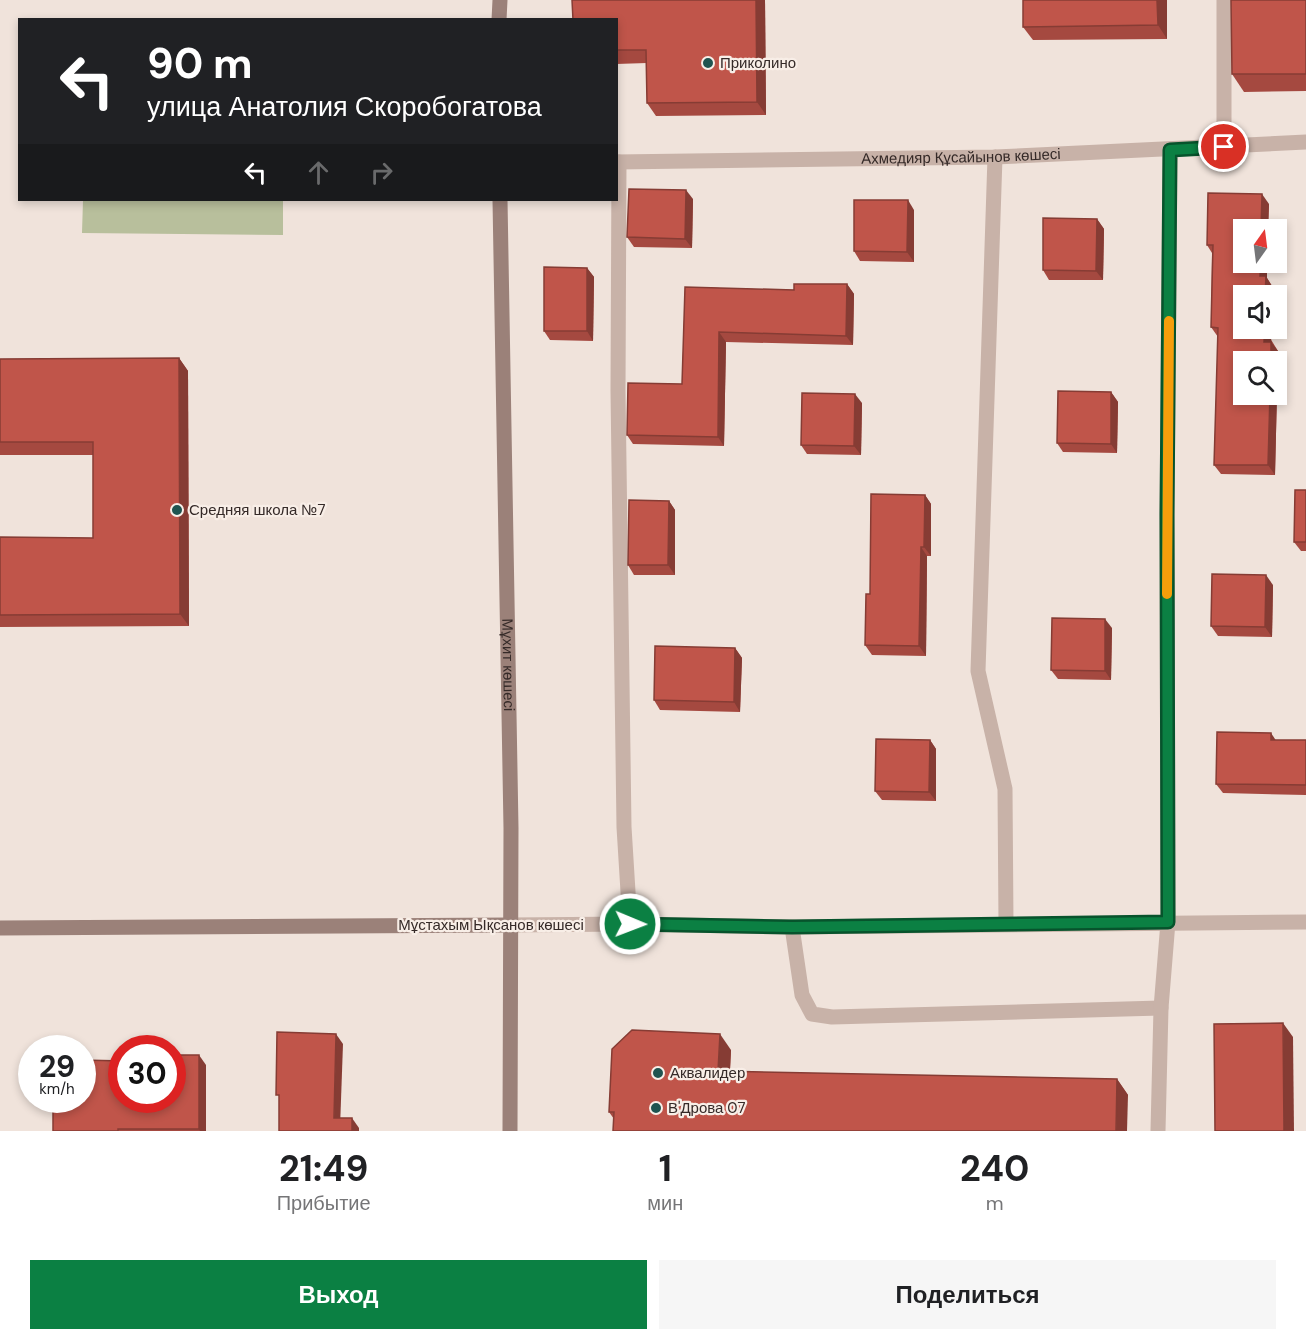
<!DOCTYPE html>
<html lang="ru">
<head>
<meta charset="utf-8">
<style>
  body { margin:0; font-family:"DM Sans",sans-serif; background:#f6f6f6; color:#202124; height:100vh; display:flex; flex-direction:column; font-size:22px; white-space:nowrap }
  * { box-sizing:border-box; margin:0 }
  p { font-size:20px; color:#757577 }
  .icon { flex:none; width:33px; height:33px; fill:none; stroke:currentColor; stroke-width:2; stroke-linecap:round; stroke-linejoin:round }
  .map { position:relative; height:1131px; overflow:hidden }
  .panel { display:flex; flex-direction:column; background:#fff; flex:1 }
  .panel>* { flex:none }
  .guide { position:absolute; left:18px; top:18px; width:600px; height:183px; border-radius:0px; box-shadow:0 3px 9px #0003; background:#202124; color:#fff; overflow:hidden }
  .needle { width:39px; rotate:14deg }
  .fabs { position:absolute; left:1233px; top:219px; display:grid; gap:12px }
  .fabs a { display:grid; place-items:center; width:54px; height:54px; border-radius:0px; background:#fff; box-shadow:0 3px 9px #0003; font-size:30px }
  .speed { position:absolute; left:18px; top:1035px; display:flex; gap:12px; font-size:30px; font-weight:700; text-align:center }
  .speed>* { display:grid; place-content:center; width:78px; height:78px; border-radius:50%; background:#fff; box-shadow:0 3px 9px #0003; line-height:1 }
  .speed small { font-size:15px; font-weight:400 }
  .speed .limit { border:9px solid #d22; background:#fff; color:#111 }
  .pin { position:absolute; display:grid; place-items:center; width:51px; height:51px; color:#fff; margin:-26px; border:3px solid #fff; border-radius:50%; box-shadow:0 2px 6px #0007 }
  .me { position:absolute; width:66px; margin:-33px; rotate:91deg; stroke-linejoin:round; filter:drop-shadow(0 0 4px #0008) }
  .turn { display:flex; align-items:center; gap:21px; height:126px; padding:0 30px; font-size:27px }
  .turn .icon { width:78px; height:78px; stroke-width:2.5 }
  .turn b { display:block; font-size:42px; line-height:51px }
  .lanes { display:flex; align-items:center; height:57px; padding:0 30px; background:#0003; justify-content:center; gap:30px; direction:ltr }
  .lanes .off { opacity:.35 }
  .eta { display:flex; justify-content:space-evenly; align-items:center; height:102px; text-align:center }
  .eta b { font-size:36px; font-weight:700; line-height:42px }
  .cta { display:flex; gap:12px; margin-top:auto; padding:12px 30px }
  .cta a { flex:1; height:69px; border-radius:0px; background:#0b8043; color:#fff; font-size:24px; font-weight:700; line-height:69px; text-align:center }
  .cta a+a { background:#f6f6f6; color:#202124 }
  .map>svg:first-child { display:block }
  .green { fill:#b8bf9c }
  .lines { fill:none; stroke-linecap:round; stroke-linejoin:round }
  .lane { stroke:#c8b2a8; stroke-width:15 }
  .street { stroke:#c8b2a8; stroke-width:15 }
  .secondary { stroke:#9b8179; stroke-width:15 }
  .wall { fill:#a54940 }
  .shaded-wall { fill:#863c34 }
  .building { fill:#c0554a; stroke:#863c34; stroke-width:1.5 }
  .route-casing { stroke:#07532c; stroke-width:15 }
  .route { stroke:#0b8043; stroke-width:10 }
  .slow { stroke:#f59e0b; stroke-width:10 }
  .poi-dot { fill:#1f5450; stroke:#f8eee7; stroke-width:2 }
  .labels { text-anchor:middle; dominant-baseline:central; stroke-width:4.5; stroke-linejoin:round; paint-order:stroke }
  .poi-label { font-size:15px; fill:#352a28; stroke:#f8eee7; text-anchor:start }
  .street-label { font-size:15px; fill:#352a28; stroke:#f8eee7 }
</style>
</head>
<body>
<div class="map">
<svg width="1306" height="1131" viewBox="0 0 1306 1131">
  <rect width="100%" height="100%" fill="#f0e3db"/>
  <polygon class="green" points="83,200 283,200 283,235 82,233"/>
  <g class="lines">
    <g class="lane">
      <polyline points="1224,0 1224,147"/>
      <polyline points="995,157 978,671 1005,789 1006,924"/>
      <polyline points="619,162 618,391 624,827 630,924"/>
      <polyline points="792,927 802,995 812,1014 832,1017 1161,1008"/>
      <polyline points="1158,1131 1161,1008 1168,922"/>
    </g>
    <g class="street">
      <path id="s1" d="M 616,162 L 995,157 L 1306,142"/>
      <polyline points="1168,922 1167,514 1170,150"/>
      <polyline points="511,925 630,924 792,927 1306,922"/>
    </g>
    <g class="secondary">
      <polyline points="499,20 500,0"/>
      <path id="s2" d="M 500,200 L 511,828 L 510,1131"/>
      <polyline points="0,928 511,925"/>
    </g>
  </g>
  <g class="wall">
    <polygon points="765,0 766,115 656,116 647,103 647,63 616,64 616,20"/>
    <polygon points="1023,0 1167,0 1167,39 1033,40 1023,27"/>
    <polygon points="1306,0 1306,91 1244,92 1232,74"/>
    <polygon points="693,199 692,248 634,247 627,237"/>
    <polygon points="1269,204 1268,230 1244,230 1267,278 1272,286 1272,296 1244,296 1278,351 1275,475 1221,474 1214,465 1218,337 1211,327 1212,253 1207,245"/>
    <polygon points="914,210 914,262 860,261 854,251"/>
    <polygon points="1097,219 1104,229 1103,280 1049,280 1043,270"/>
    <polygon points="587,268 594,277 593,341 550,340 544,331"/>
    <polygon points="847,284 854,294 853,345 726,342 724,446 633,444 627,435 682,384 685,287 794,290"/>
    <polygon points="179,358 188,371 189,626 0,627 0,537 93,538 93,455 0,455 0,359"/>
    <polygon points="1111,392 1118,402 1117,453 1063,452 1057,443"/>
    <polygon points="862,403 861,455 807,454 801,445"/>
    <polygon points="1306,490 1306,551 1301,551 1294,542"/>
    <polygon points="925,495 931,504 931,556 927,556 926,656 872,655 865,645 870,594"/>
    <polygon points="669,501 675,510 675,575 634,575 628,565"/>
    <polygon points="1273,585 1272,637 1218,636 1211,626"/>
    <polygon points="1112,628 1111,680 1058,679 1051,670"/>
    <polygon points="735,648 742,658 740,712 660,710 654,700"/>
    <polygon points="930,740 936,749 936,801 882,800 875,791"/>
    <polygon points="1276,740 1306,740 1306,795 1223,793 1216,784"/>
    <polygon points="731,1050 730,1072 1117,1079 1128,1095 614,1119 609,1112"/>
    <polygon points="206,1065 206,1131 53,1131"/>
  </g>
  <g class="shaded-wall">
    <polygon points="756,0 765,0 766,115 757,102"/>
    <polygon points="1157,0 1167,0 1167,39 1158,25"/>
    <polygon points="686,190 693,199 692,248 685,239"/>
    <polygon points="1262,194 1269,204 1268,230 1261,230"/>
    <polygon points="908,200 914,210 914,262 907,252"/>
    <polygon points="1097,219 1104,229 1103,280 1096,271"/>
    <polygon points="1261,262 1267,262 1267,278 1272,286 1272,296 1265,296 1260,276"/>
    <polygon points="587,268 594,277 593,341 587,331"/>
    <polygon points="847,284 854,294 853,345 846,336"/>
    <polygon points="1265,328 1272,328 1271,342 1278,351 1275,475 1268,465 1270,394 1276,394 1276,362 1271,362 1264,342"/>
    <polygon points="719,332 726,342 724,446 718,437"/>
    <polygon points="179,358 188,371 189,626 180,614"/>
    <polygon points="1111,392 1118,402 1117,453 1111,444"/>
    <polygon points="855,394 862,403 861,455 854,446"/>
    <polygon points="925,495 931,504 931,556 924,547"/>
    <polygon points="669,501 675,510 675,575 668,565"/>
    <polygon points="921,547 927,556 926,656 919,646"/>
    <polygon points="1266,575 1273,585 1272,637 1265,627"/>
    <polygon points="1105,619 1112,628 1111,680 1105,671"/>
    <polygon points="735,648 742,658 740,712 734,702"/>
    <polygon points="1271,733 1277,742 1271,740"/>
    <polygon points="930,740 936,749 936,801 929,792"/>
    <polygon points="1283,1023 1293,1037 1294,1131 1284,1131"/>
    <polygon points="336,1034 343,1044 340,1128 334,1118"/>
    <polygon points="720,1034 731,1050 729,1087 718,1071"/>
    <polygon points="199,1055 206,1065 206,1131 200,1131 199,1129"/>
    <polygon points="1117,1079 1128,1095 1127,1131 1116,1131"/>
    <polygon points="352,1118 359,1128 359,1131 352,1131"/>
  </g>
  <g class="building">
    <polygon points="572,0 756,0 757,102 647,103 646,50 616,50 616,20 573,20"/>
    <polygon points="1023,0 1157,0 1158,25 1023,27"/>
    <polygon points="1231,0 1306,0 1306,74 1232,74"/>
    <polygon points="629,189 686,190 685,239 627,237"/>
    <polygon points="1208,193 1262,194 1261,230 1244,230 1244,262 1261,262 1260,276 1266,276 1265,296 1244,296 1244,328 1265,328 1264,342 1271,342 1271,362 1244,362 1244,394 1270,394 1268,465 1214,465 1218,328 1211,327 1213,245 1207,245"/>
    <polygon points="854,200 908,200 907,252 854,251"/>
    <polygon points="1043,218 1097,219 1096,271 1043,270"/>
    <polygon points="544,267 587,268 587,331 544,331"/>
    <polygon points="794,284 847,284 846,336 719,332 718,437 627,435 628,383 682,384 685,287 794,290"/>
    <polygon points="179,358 180,614 0,615 0,537 93,538 93,442 0,442 0,359"/>
    <polygon points="1058,391 1111,392 1111,444 1057,443"/>
    <polygon points="802,393 855,394 854,446 801,445"/>
    <polygon points="1295,490 1306,490 1306,542 1294,542"/>
    <polygon points="871,494 925,495 924,547 921,547 919,646 865,645 866,594 870,594"/>
    <polygon points="629,500 669,501 668,565 628,565"/>
    <polygon points="1212,574 1266,575 1265,627 1211,626"/>
    <polygon points="1052,618 1105,619 1105,671 1051,670"/>
    <polygon points="655,646 735,648 734,702 654,700"/>
    <polygon points="1217,732 1271,733 1271,740 1306,740 1306,785 1216,784"/>
    <polygon points="876,739 930,740 929,792 875,791"/>
    <polygon points="1283,1023 1284,1131 1215,1131 1214,1024"/>
    <polygon points="632,1030 720,1034 718,1071 1117,1079 1116,1131 613,1131 614,1112 609,1112 612,1049"/>
    <polygon points="277,1032 336,1034 334,1118 352,1118 352,1131 279,1131 279,1095 276,1095"/>
    <polygon points="172,1055 199,1055 199,1129 118,1129 118,1131 53,1131 53,1100 82,1100 82,1060 122,1061 122,1100 172,1100"/>
  </g>
  <g class="lines">
    <defs>
      <polyline id="route" points="630,924 792,927 1168,922 1167,514 1170,150 1224,147"/>
    </defs>
    <use href="#route" class="route-casing"/>
    <use href="#route" class="route"/>
    <polyline class="slow" points="1167,594 1169,321"/>
  </g>
  <g class="poi-dot">
    <circle cx="708" cy="63" r="6"/>
    <circle cx="177" cy="510" r="6"/>
    <circle cx="658" cy="1073" r="6"/>
    <circle cx="656" cy="1108" r="6"/>
  </g>
  <g class="labels">
    <g class="poi-label">
      <text x="720" y="63">Приколино</text>
      <text x="189" y="510">Средняя школа №7</text>
      <text x="670" y="1073">Аквалидер</text>
      <text x="668" y="1108">В'Дрова 07</text>
    </g>
    <g class="street-label">
      <text stroke="none"><textPath href="#s1" startOffset="345">Ахмедияр Құсайынов көшесі</textPath></text>
      <text stroke="none"><textPath href="#s2" startOffset="465">Мұхит көшесі</textPath></text>
      <text x="491" y="925">Мұстахым Ықсанов көшесі</text>
    </g>
  </g>
</svg>
<div class="fabs">
<a><svg class="needle" viewBox="-14 -14 28 28"><path d="M0-13l5 13h-10z" fill="#e53935"/><path d="M0 13l5-13h-10z" fill="#757577"/></svg></a>
<a><svg class="icon" aria-label="sound" viewBox="0 0 24 24"><path d="M4 9h4l5-4v14l-5-4H4zM17 9q2 3 0 6"/></svg></a>
<a><svg class="icon" aria-label="search" viewBox="0 0 24 24"><circle cx="10" cy="10" r="6"/><path d="M15 15l6 6"/></svg></a>
</div>
<div class="speed"><div>29<small>km/h</small></div><div class="limit">30</div></div>
<div class="pin" style="left:1224px;top:147px;background:#d93025"><svg class="icon" aria-label="arrive" viewBox="0 0 24 24"><path d="M6 21V4h12l-3 4 3 4H6"/></svg></div>
<svg class="me" style="left:630px;top:924px" viewBox="-20 -20 40 40"><circle r="17" fill="#0b8043" stroke="#fff" stroke-width="3"/><path d="M0-11L8 9 0 5-8 9z" fill="#fff"/></svg>
<div class="guide">
<div class="turn"><svg class="icon" aria-label="left" viewBox="0 0 24 24"><path d="M17 20v-9H6M10 6l-5 5 5 5"/></svg><div><b>90 m</b>улица Анатолия Скоробогатова</div></div>
<div class="lanes"><svg class="icon" aria-label="left" viewBox="0 0 24 24"><path d="M17 20v-9H6M10 6l-5 5 5 5"/></svg><svg class="icon off" aria-label="ahead" viewBox="0 0 24 24"><path d="M12 20V5M6 11l6-6 6 6"/></svg><svg class="icon off" aria-label="right" viewBox="0 0 24 24"><path d="M7 20v-9h11M14 6l5 5-5 5"/></svg></div>
</div>
</div>
<section class="panel">
<div class="eta">
<div><b>21:49</b><p>Прибытие</p></div>
<div><b>1</b><p>мин</p></div>
<div><b>240</b><p>m</p></div>
</div>
<div class="cta"><a>Выход</a><a>Поделиться</a></div>
</section>
</body>
</html>
